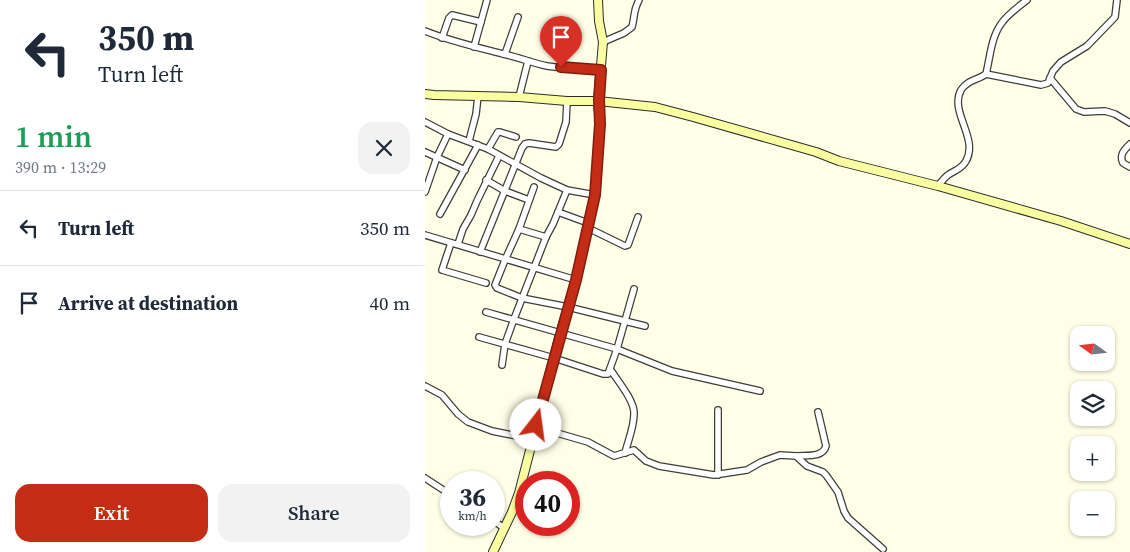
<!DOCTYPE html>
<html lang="en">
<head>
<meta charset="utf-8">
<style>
  body { margin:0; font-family:"Source Serif 4",serif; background:#f2f2f3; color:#1f2937; height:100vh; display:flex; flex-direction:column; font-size:19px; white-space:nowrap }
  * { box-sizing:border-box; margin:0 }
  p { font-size:16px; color:#747a83 }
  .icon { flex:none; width:28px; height:28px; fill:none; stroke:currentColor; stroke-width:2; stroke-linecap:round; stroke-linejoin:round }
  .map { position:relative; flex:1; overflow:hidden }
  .side { display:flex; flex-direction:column; background:#fff; width:425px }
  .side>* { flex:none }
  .hud { background:#fff; color:#1f2937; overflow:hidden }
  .needle { width:32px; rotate:285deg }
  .tools { position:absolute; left:645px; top:326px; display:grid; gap:10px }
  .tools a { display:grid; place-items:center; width:45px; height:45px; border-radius:10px; background:#fff; box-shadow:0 1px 4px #0004; font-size:25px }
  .speed { position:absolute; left:15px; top:471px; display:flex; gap:10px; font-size:25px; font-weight:700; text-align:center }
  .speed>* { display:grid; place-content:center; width:65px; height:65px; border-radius:50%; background:#fff; box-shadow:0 1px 4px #0004; line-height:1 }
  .speed small { font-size:12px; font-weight:400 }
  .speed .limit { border:8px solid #d22; background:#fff; color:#111 }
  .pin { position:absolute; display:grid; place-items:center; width:42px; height:42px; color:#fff; margin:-51px -21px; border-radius:50% 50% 50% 0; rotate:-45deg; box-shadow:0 0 5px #0007 }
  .pin .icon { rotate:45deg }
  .me { position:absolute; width:55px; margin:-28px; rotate:15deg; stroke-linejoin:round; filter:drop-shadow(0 0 4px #0008) }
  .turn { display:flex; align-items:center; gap:18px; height:105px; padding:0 15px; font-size:22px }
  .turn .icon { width:65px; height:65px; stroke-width:2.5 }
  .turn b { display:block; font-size:35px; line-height:42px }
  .round { display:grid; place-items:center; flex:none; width:52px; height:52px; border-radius:15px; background:#f2f2f3 }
  .overview { display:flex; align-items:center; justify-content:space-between; height:85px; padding:0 15px }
  h1 { font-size:30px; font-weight:600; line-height:38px; color:#1e9e55 }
  .action { display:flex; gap:10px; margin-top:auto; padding:10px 15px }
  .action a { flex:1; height:58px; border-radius:15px; background:#c52c16; color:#fff; font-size:20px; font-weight:600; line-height:58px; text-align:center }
  .action a+a { background:#f2f2f3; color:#1f2937 }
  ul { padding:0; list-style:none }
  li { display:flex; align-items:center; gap:15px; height:75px; padding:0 15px; border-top:1px solid #e0e1e3 }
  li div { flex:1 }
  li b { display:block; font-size:19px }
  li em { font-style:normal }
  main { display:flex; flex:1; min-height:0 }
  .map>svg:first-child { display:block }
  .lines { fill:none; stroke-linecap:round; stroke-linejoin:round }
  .street-casing { stroke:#3d3d3d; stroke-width:8 }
  .secondary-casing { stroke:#2c2c2c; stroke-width:10 }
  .street { stroke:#fff; stroke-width:5.5 }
  .secondary { stroke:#f9ffa1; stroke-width:8 }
  .route-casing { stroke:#801d0e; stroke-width:12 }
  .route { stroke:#c52c16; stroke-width:9 }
</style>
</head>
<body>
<main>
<section class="side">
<div class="hud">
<div class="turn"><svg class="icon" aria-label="left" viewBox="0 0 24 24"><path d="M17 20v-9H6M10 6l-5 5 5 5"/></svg><div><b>350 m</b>Turn left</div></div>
</div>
<div class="overview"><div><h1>1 min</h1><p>390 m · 13:29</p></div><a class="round"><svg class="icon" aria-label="close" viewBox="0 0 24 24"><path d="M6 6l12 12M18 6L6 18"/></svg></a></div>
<ul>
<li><svg class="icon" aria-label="left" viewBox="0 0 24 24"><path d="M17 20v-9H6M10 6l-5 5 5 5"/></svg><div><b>Turn left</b></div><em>350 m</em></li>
<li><svg class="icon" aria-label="arrive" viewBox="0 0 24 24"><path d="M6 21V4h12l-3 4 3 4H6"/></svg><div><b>Arrive at destination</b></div><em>40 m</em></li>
</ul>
<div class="action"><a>Exit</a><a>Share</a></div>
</section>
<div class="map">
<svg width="705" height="552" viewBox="0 0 705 552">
  <rect width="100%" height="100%" fill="#fffee6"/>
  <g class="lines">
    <defs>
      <g id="street">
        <path d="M 0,31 C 25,41 51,47 78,54 C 93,57 107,63 122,66 C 140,69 158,69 176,70"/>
        <polyline points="17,38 24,18 27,15 56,22"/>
        <path d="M 178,42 L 199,33 L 207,27 C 210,16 208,11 214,0"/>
        <polyline points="49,47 62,0"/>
        <polyline points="80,54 93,17"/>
        <polyline points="561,74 616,85 623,83 628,71 636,62 662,46 690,17 692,0"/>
        <polyline points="625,78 651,109 659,112 680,111 690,114 705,123"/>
        <polyline points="94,97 103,61"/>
        <polyline points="0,122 23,134 63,149 116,178 142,190 170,195"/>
        <polyline points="44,141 51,114 53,96"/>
        <path d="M 705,144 C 699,150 694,155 698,163 L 705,167"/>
        <polyline points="63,149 73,132 75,132 91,137"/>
        <polyline points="0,152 40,170"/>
        <polyline points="61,180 80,191 104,200"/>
        <path d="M 513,186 C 516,182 519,178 523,175 C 530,170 537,169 541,161 C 554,138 524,112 536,90 C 542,80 553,80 561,74 C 565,58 566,38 576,24 C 581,16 594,6 602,0"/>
        <polyline points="109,187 94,229 80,260 70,285 72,288 97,298 143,307 220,326"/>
        <polyline points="0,192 12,157 23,134"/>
        <polyline points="133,212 163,223"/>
        <polyline points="15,214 53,145"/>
        <polyline points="163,228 200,246 203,245 213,217"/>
        <polyline points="94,229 121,237"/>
        <path d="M 0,235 C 50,250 100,265 151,280"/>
        <polyline points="26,243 17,270 61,283"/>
        <polyline points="33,244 38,229 46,215 52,201 74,156"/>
        <polyline points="55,252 97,148 100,144 104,143 131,147 134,144 141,122 142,101"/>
        <polyline points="61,312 192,349 247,371 335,391"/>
        <polyline points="54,337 129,358 178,374 183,374 192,349 209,289"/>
        <polyline points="77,365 80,344 89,319 121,237 128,224 142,190"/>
        <path d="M 185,369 C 192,380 210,401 209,414 C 209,427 203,441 200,453"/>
        <polyline points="0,386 17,395 33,414 43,422 67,431 107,439"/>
        <polyline points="293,410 293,475"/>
        <polyline points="111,425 132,433 163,442 189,456 209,450 221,461 234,466 289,475 322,470 336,462 355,455 371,456 382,466 398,472 401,475 413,492 419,511 423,518 458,549"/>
        <path d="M 371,456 C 381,455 398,458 401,446 L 393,412"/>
        <polyline points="0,478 26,495"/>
        <polyline points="69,521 79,528"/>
      </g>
      <g id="secondary">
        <polyline points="0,94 9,95 94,97 142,101 173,101 230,107 268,117 370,146 391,152 414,161 513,186 636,221 705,244"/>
        <polyline points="68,552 87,512 94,493 135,334 151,280 170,195 175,124 173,101 178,42 174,21 173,0"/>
      </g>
    </defs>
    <use href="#street" class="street-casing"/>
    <use href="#secondary" class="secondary-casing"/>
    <use href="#street" class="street"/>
    <use href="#secondary" class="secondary"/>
  </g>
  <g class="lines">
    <defs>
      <polyline id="route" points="111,425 151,280 170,195 175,124 174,100 176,70 136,67"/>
    </defs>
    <use href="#route" class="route-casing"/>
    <use href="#route" class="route"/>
  </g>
</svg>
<div class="tools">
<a><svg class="needle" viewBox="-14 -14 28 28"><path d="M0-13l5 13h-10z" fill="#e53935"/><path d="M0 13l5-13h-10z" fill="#747a83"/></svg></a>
<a><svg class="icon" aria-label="layers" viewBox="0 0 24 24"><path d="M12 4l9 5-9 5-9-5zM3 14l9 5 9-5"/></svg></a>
<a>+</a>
<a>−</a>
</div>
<div class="speed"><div>36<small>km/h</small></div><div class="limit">40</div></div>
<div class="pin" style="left:136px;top:67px;background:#d93025"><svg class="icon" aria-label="arrive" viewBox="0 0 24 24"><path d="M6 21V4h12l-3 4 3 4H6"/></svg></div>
<svg class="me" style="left:111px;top:425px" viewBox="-20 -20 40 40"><circle r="19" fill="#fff"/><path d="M0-13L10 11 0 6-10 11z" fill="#c52c16"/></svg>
</div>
</main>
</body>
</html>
